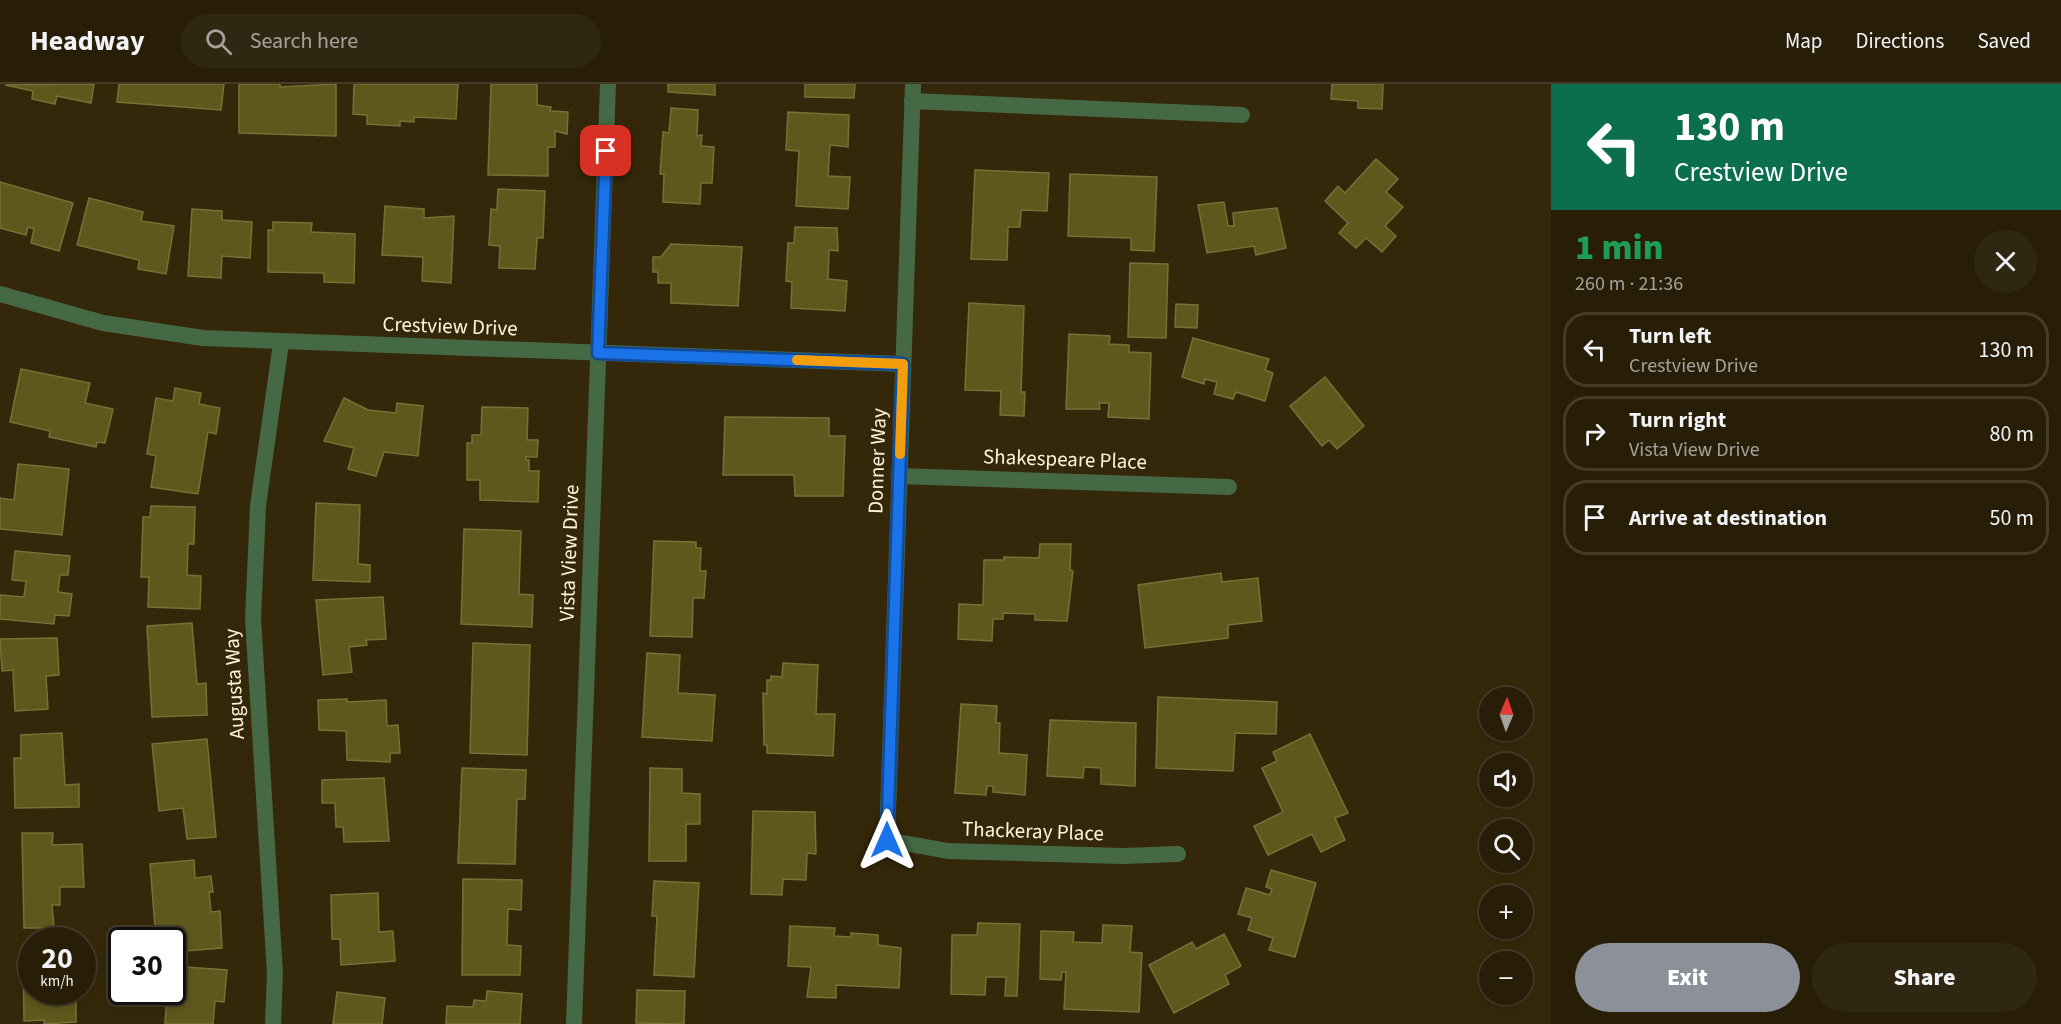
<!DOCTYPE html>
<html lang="en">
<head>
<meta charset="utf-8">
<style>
  body { margin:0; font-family:"Source Sans 3",sans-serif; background:#302712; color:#f1f3f6; height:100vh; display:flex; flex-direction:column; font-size:22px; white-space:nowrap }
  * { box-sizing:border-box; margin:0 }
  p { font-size:20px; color:#a5a29c }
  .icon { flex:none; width:33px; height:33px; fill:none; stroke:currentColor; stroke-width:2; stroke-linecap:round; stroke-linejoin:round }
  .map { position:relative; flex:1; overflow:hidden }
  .panel { display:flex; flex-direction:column; background:#281e08; width:510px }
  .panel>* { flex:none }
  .guide { background:#0b6e4f; color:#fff; overflow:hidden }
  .needle { width:39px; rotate:2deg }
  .fabs { position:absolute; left:1479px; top:603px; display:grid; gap:12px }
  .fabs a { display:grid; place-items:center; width:54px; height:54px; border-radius:50%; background:#281e08; box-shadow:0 3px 9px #0003,0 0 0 2px #443c29; font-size:30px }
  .speed { position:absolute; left:18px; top:843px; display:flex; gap:12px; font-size:30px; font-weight:700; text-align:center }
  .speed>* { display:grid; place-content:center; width:78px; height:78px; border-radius:50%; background:#281e08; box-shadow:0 3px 9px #0003,0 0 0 2px #443c29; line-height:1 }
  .speed small { font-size:15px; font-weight:400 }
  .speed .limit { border:3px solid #111; border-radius:9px; background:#fff; color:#111 }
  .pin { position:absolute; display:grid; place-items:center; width:51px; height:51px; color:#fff; margin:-26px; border-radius:12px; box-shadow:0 3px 9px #0006 }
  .me { position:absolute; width:66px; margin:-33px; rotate:0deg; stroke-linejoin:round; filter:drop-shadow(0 0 4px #0008) }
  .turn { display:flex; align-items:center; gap:21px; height:126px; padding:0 24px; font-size:27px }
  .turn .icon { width:78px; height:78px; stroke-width:2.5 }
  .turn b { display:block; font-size:42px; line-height:51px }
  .round { display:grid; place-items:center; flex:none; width:63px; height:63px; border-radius:32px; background:#302712 }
  .head { display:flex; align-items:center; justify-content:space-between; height:102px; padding:0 24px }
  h1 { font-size:36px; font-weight:800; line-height:45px; color:#1e9e55 }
  .action { display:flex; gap:12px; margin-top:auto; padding:12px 24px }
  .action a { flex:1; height:69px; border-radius:36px; background:#8c9099; color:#fff; font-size:24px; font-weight:800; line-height:69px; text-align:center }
  .action a+a { background:#302712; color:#f1f3f6 }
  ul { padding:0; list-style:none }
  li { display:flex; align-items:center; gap:18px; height:75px; margin:0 12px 9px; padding:0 12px; border:3px solid #443c29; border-radius:24px }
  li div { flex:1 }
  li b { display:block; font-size:22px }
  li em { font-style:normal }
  header { display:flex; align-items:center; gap:36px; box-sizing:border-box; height:84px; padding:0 30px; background:#281e08; border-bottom:2px solid #443c29 }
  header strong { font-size:28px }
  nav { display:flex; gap:33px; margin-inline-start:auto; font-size:21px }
  .search { width:420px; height:54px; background:#302712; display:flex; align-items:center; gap:15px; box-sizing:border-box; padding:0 21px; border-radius:33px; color:#a5a29c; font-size:22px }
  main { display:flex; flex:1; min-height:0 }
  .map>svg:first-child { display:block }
  .building { fill:#5e581d; stroke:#767136; stroke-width:1.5 }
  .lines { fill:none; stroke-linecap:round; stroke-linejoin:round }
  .minor { stroke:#456945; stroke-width:16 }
  .route-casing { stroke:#114b97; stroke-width:15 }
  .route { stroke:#1a73e8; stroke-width:10 }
  .slow { stroke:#f59e0b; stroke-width:10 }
  .labels { text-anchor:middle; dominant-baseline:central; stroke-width:5; stroke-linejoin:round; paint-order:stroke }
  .street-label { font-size:21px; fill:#fff3dd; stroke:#35280a }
</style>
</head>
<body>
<header>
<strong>Headway</strong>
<div class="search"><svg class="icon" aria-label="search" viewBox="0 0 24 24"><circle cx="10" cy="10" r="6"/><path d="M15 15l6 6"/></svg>Search here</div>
<nav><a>Map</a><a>Directions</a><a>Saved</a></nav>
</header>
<main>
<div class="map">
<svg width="1551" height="940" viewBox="0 0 1551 940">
  <rect width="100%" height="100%" fill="#35280a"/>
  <g class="building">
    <polygon points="94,0 91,19 57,12 55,20 32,15 33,7 5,1"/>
    <polygon points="119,0 224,0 221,26 117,18"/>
    <polygon points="239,0 280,0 280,3 336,0 336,52 239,49"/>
    <polygon points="354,0 458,0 456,35 414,33 414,38 400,37 400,42 367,40 367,31 353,30"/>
    <polygon points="491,0 537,0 537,21 551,23 550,27 568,28 567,50 555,47 555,63 548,63 548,92 488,91"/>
    <polygon points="668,0 715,0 715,11 668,8"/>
    <polygon points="805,0 855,0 854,14 805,13"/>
    <polygon points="1332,0 1383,0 1382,25 1358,24 1358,17 1331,15"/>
    <polygon points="671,24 698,26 697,52 702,51 701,62 714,63 712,99 701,99 700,120 663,118 664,90 660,90 663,48 669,49"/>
    <polygon points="788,28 849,31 848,63 830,61 828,92 850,93 848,125 796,122 799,67 786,66"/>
    <polygon points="1376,75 1398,95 1386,108 1403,123 1385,142 1396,152 1382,168 1366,154 1356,164 1339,149 1348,139 1325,117 1338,102 1345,109"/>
    <polygon points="975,86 1049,89 1047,127 1021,126 1020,143 1008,143 1007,176 971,175"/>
    <polygon points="1070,90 1157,93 1154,167 1131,166 1131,154 1068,152"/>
    <polygon points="0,98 73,119 59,167 31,159 34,145 28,143 26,151 0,144"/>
    <polygon points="498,105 545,107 543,154 537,154 535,185 499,184 500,162 489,161 491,125 497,126"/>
    <polygon points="89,114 143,128 141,137 174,142 166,190 138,185 139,176 77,161"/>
    <polygon points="1224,118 1228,142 1234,142 1233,129 1277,124 1286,164 1256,171 1254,162 1207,169 1198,121"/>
    <polygon points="385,122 424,125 424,134 454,132 451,199 422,197 423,173 382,171"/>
    <polygon points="192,125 222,127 222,136 252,138 250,174 222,172 221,194 188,192"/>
    <polygon points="273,138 312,139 311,148 355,150 354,199 324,198 324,189 268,188 268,146 273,146"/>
    <polygon points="795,143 837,144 838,167 829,166 828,195 847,197 845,227 791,224 792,198 786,197 788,159 794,159"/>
    <polygon points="671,160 742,163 738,222 671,219 671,199 658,199 658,188 653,188 653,173 661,173"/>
    <polygon points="1130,179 1168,180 1166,254 1128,253"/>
    <polygon points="969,219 1024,222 1021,308 1025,308 1024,332 1000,331 1001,307 965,306"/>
    <polygon points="1176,220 1198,221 1197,244 1175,243"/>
    <polygon points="1069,250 1110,252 1109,260 1129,261 1129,268 1151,269 1149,335 1108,333 1109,319 1099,319 1100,325 1066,325"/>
    <polygon points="1193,254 1269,275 1265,286 1273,289 1265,317 1236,308 1233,315 1214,310 1217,298 1205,295 1204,300 1182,293"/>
    <polygon points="21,285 90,299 85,319 113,325 105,359 97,358 96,363 49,353 50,347 10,338"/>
    <polygon points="1325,293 1364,342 1337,365 1329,356 1322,362 1290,322"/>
    <polygon points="175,304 201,309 199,320 220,324 216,350 208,348 198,410 151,403 156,372 147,370 156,314 173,317"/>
    <polygon points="344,314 368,326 396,329 397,319 423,322 418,372 384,368 376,392 348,385 354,364 324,357"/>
    <polygon points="482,323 528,324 527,356 538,356 537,373 526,373 526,376 529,376 529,387 539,387 538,418 480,416 480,396 467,396 467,359 472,359 472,351 481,351"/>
    <polygon points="725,333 829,334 829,352 845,352 843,412 795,412 794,391 723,391"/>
    <polygon points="18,380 69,385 62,451 0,445 0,414 14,416"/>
    <polygon points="316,419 360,421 358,480 370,481 370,498 313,496"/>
    <polygon points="151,422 195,423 194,460 188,460 187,491 201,492 200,525 148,523 149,493 141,493 143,433 150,433"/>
    <polygon points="464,445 521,447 519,510 533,511 532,543 461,540"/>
    <polygon points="654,457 696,458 696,464 701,464 700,487 706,487 704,514 693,514 692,553 650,552"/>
    <polygon points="1040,460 1071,460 1070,486 1073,487 1067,537 1035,536 1035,530 1003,529 1003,535 993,535 992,557 958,555 959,520 983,521 984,476 1004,476 1004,473 1039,474"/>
    <polygon points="15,467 70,472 68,491 60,491 58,508 72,510 69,532 55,531 54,540 0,535 0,511 24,513 26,497 12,496"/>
    <polygon points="1221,489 1222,498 1258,494 1262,537 1228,541 1228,554 1145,564 1138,501"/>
    <polygon points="383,513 386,555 366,556 367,561 349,563 352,588 323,591 316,516"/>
    <polygon points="192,539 197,600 206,599 207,631 152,633 147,542"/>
    <polygon points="57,554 59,591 46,592 48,625 15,627 13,586 2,587 0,555"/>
    <polygon points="473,559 530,561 527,671 470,669"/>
    <polygon points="647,569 680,571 678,609 715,611 712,657 642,653"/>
    <polygon points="783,579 818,581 816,630 835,630 833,672 767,669 767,661 764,661 763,609 767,610 767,596 771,596 771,592 782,593"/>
    <polygon points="1158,613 1277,618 1276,650 1235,649 1233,687 1156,684"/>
    <polygon points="347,615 347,618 386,616 387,642 398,641 400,669 390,669 390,678 347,676 346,647 319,646 318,616"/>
    <polygon points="961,620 997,622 996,639 1000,639 999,669 1027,671 1025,711 993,708 993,702 987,702 986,711 955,709"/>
    <polygon points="1050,636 1136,639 1135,702 1101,700 1101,684 1084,683 1083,694 1047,692"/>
    <polygon points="62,649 65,701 79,700 79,723 15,724 14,674 21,674 21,651"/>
    <polygon points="1310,650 1348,729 1335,734 1345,756 1321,768 1312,750 1268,771 1254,742 1283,728 1262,684 1277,677 1273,668"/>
    <polygon points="207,655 216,753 187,755 183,724 159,727 152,660"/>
    <polygon points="462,684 526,686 525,715 517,715 515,780 458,779"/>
    <polygon points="650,684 682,685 682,709 700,710 700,740 686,740 686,777 649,777"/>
    <polygon points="384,694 389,757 344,758 343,743 336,743 335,719 322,719 322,696"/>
    <polygon points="753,727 815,728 816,770 807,769 806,796 783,795 782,811 751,810"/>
    <polygon points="22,749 53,749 52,761 82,760 84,803 60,803 60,821 52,821 54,844 24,844"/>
    <polygon points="194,776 195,794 211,792 213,808 209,808 211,828 220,827 222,864 172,868 172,856 156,856 150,780"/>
    <polygon points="1271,786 1316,799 1295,873 1269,866 1273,854 1248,846 1252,834 1238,830 1246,804 1270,811 1272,805 1266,803"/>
    <polygon points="463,795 522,796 521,826 508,825 507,861 521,862 520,891 462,891"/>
    <polygon points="654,797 699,799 694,893 654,891 657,832 652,832"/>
    <polygon points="378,809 379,848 393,847 395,877 341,881 340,855 332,855 331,811"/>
    <polygon points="978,839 1020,840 1017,912 1005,912 1006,893 986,893 985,911 951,910 952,851 977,851"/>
    <polygon points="1103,841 1132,842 1130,868 1142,869 1139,928 1064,925 1066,888 1062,888 1061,896 1040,895 1041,847 1074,848 1073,858 1102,859"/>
    <polygon points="790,842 835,844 834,852 851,853 851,849 878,851 878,861 901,864 899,904 836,901 836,914 807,913 811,883 788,882"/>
    <polygon points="1224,850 1241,882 1225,891 1229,900 1174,929 1149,881 1192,858 1196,865"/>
    <polygon points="23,867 32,867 32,908 67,908 67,911 76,911 76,938 44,940 44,936 24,937"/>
    <polygon points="172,882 227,886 224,918 215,917 213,940 165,940 167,908 172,908"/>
    <polygon points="637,906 685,907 684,940 636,939"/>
    <polygon points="487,907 522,910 520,940 446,940 447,922 473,923 474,916 486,917"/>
    <polygon points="337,908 385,914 382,940 333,940"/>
  </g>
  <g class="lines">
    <g class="minor">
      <polyline points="913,0 887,756 948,767 1123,772 1178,770"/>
      <polyline points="912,17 1242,31"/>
      <polyline points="0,210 103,239 203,254 903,280"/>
      <polyline points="899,392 1229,403"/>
      <polyline points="273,940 275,890 253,535 258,422 281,259"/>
      <polyline points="574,940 608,0"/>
    </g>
  </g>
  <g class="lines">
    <defs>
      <polyline id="route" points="606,67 598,269 903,280 887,756"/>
    </defs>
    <use href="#route" class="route-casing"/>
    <use href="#route" class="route"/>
    <polyline class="slow" points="797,276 903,280 900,370"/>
  </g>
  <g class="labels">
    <g class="street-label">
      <text transform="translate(450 242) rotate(2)">Crestview Drive</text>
      <text transform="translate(1065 375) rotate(2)">Shakespeare Place</text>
      <text transform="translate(877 377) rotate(-88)">Donner Way</text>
      <text transform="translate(569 469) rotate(-88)">Vista View Drive</text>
      <text transform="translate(234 600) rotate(-93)">Augusta Way</text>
      <text transform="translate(1033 747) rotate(2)">Thackeray Place</text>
    </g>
  </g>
</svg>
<div class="fabs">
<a><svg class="needle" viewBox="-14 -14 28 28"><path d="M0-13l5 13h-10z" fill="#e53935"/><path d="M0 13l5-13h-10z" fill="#a5a29c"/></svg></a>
<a><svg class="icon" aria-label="sound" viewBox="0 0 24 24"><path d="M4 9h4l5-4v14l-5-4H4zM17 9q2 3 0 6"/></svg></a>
<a><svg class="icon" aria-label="search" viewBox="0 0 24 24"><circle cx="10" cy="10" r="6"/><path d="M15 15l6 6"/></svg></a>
<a>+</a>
<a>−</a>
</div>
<div class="speed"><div>20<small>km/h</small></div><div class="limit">30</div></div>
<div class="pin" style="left:606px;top:67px;background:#d93025"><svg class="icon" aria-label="arrive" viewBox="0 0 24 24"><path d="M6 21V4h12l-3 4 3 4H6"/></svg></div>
<svg class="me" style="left:887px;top:756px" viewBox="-20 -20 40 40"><path d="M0-17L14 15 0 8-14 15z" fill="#1a73e8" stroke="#fff" stroke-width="4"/></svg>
</div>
<section class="panel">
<div class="guide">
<div class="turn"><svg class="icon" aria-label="left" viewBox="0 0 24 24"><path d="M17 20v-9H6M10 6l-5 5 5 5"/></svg><div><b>130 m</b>Crestview Drive</div></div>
</div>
<div class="head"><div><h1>1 min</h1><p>260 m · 21:36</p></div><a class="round"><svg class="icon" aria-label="close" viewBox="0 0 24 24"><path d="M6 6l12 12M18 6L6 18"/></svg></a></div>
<ul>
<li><svg class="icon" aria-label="left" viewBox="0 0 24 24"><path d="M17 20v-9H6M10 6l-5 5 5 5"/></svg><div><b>Turn left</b><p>Crestview Drive</p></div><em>130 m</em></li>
<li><svg class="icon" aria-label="right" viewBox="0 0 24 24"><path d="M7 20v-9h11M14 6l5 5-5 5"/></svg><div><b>Turn right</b><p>Vista View Drive</p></div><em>80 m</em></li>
<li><svg class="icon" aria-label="arrive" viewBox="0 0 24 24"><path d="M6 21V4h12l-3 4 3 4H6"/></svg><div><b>Arrive at destination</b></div><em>50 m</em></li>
</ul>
<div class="action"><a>Exit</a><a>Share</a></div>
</section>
</main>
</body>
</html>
